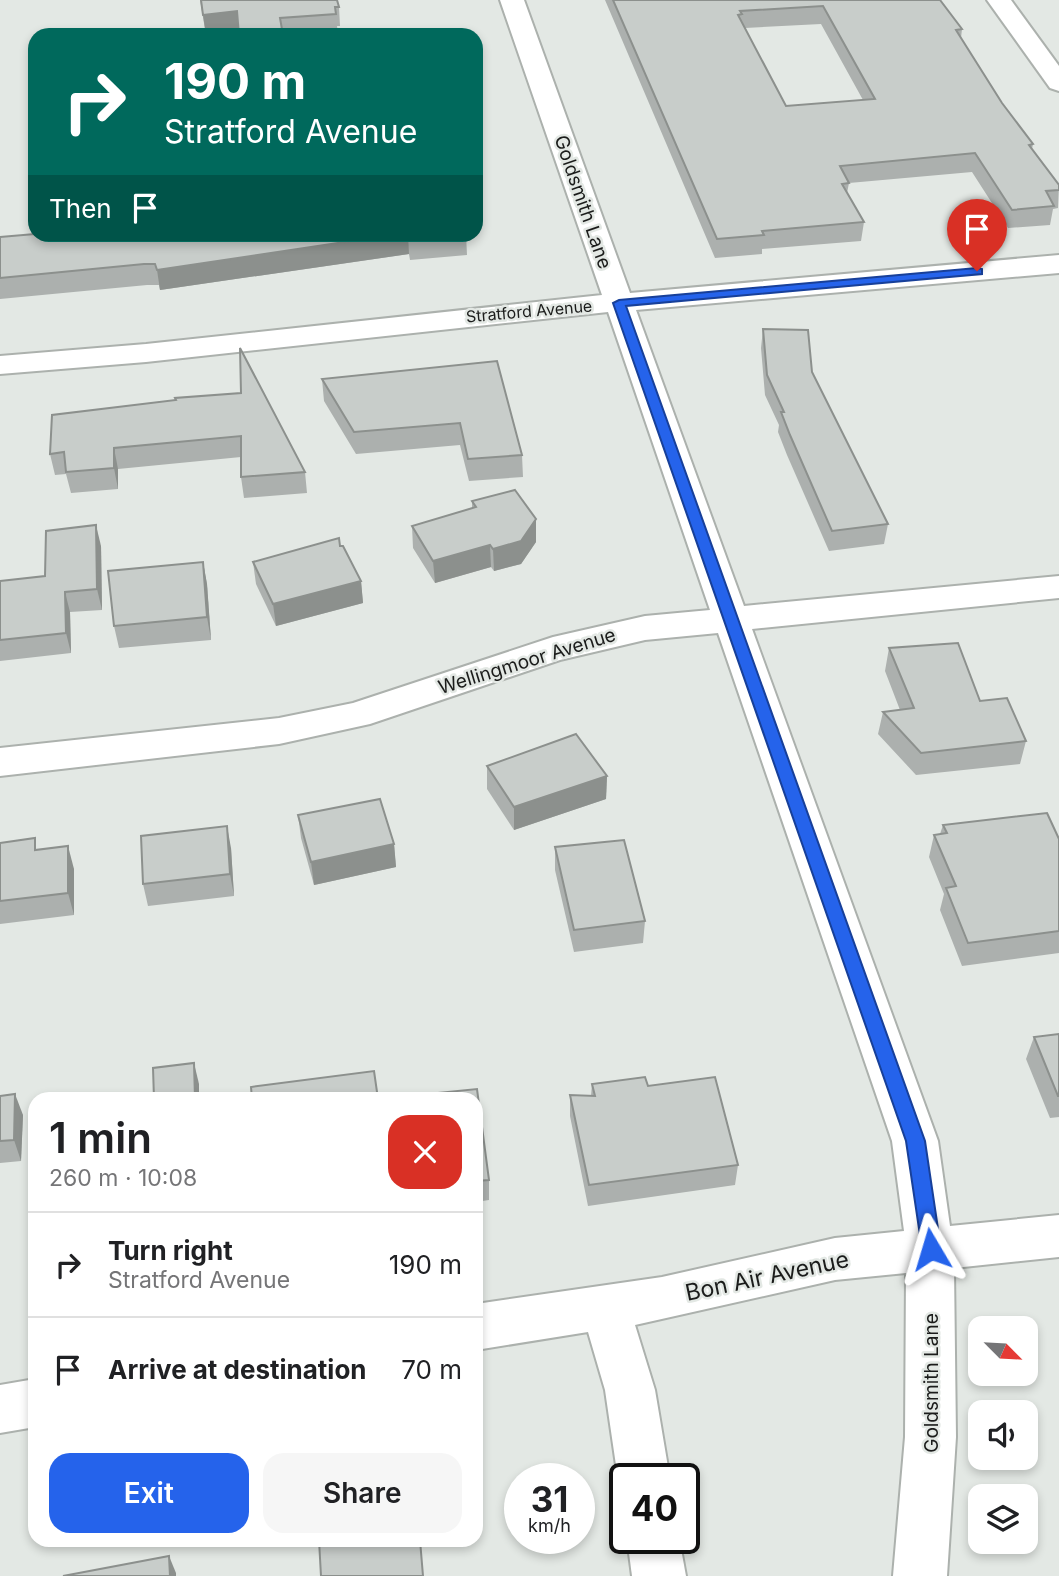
<!DOCTYPE html>
<html lang="en">
<head>
<meta charset="utf-8">
<style>
  body { margin:0; font-family:Inter,sans-serif; background:#f6f6f6; color:#202124; height:100vh; display:flex; flex-direction:column; font-size:26px; white-space:nowrap }
  * { box-sizing:border-box; margin:0 }
  p { font-size:23px; color:#757577 }
  .icon { flex:none; width:38px; height:38px; fill:none; stroke:currentColor; stroke-width:2; stroke-linecap:round; stroke-linejoin:round }
  .map { position:relative; flex:1; overflow:hidden }
  .sheet { position:absolute; left:28px; top:1092px; width:455px; height:455px; display:flex; flex-direction:column; background:#fff; border-radius:21px; box-shadow:0 4px 10px #0003 }
  .sheet>* { flex:none }
  .hud { position:absolute; left:28px; top:28px; width:455px; height:214px; border-radius:21px; box-shadow:0 4px 10px #0003; background:#00695c; color:#fff; overflow:hidden }
  .needle { width:46px; rotate:114deg }
  .fabs { position:absolute; left:968px; top:1316px; display:grid; gap:14px }
  .fabs a { display:grid; place-items:center; width:70px; height:70px; border-radius:14px; background:#fff; box-shadow:0 4px 10px #0003; font-size:35px }
  .speed { position:absolute; left:504px; top:1463px; display:flex; gap:14px; font-size:35px; font-weight:700; text-align:center }
  .speed>* { display:grid; place-content:center; width:91px; height:91px; border-radius:50%; background:#fff; box-shadow:0 4px 10px #0003; line-height:1 }
  .speed small { font-size:18px; font-weight:400 }
  .speed .limit { border:4px solid #111; border-radius:10px; background:#fff; color:#111 }
  .pin { position:absolute; display:grid; place-items:center; width:60px; height:60px; color:#fff; margin:-72px -30px; border-radius:50% 50% 50% 0; rotate:-45deg; box-shadow:0 0 7px #0007 }
  .pin .icon { rotate:45deg }
  .me { position:absolute; width:77px; margin:-38px; rotate:353deg; stroke-linejoin:round; filter:drop-shadow(0 0 5px #0008) }
  .turn { display:flex; align-items:center; gap:24px; height:147px; padding:0 21px; font-size:32px }
  .turn .icon { width:91px; height:91px; stroke-width:2.5 }
  .turn b { display:block; font-size:49px; line-height:60px }
  .then { display:flex; align-items:center; height:66px; padding:0 21px; background:#0003; gap:14px; font-size:26px }
  .round { display:grid; place-items:center; flex:none; width:74px; height:74px; border-radius:21px; background:#f6f6f6 }
  .summary { display:flex; align-items:center; justify-content:space-between; height:119px; padding:0 21px }
  h1 { font-size:42px; font-weight:600; line-height:52px }
  .cta { display:flex; gap:14px; margin-top:auto; padding:14px 21px }
  .cta a { flex:1; height:80px; border-radius:21px; background:#2563eb; color:#fff; font-size:28px; font-weight:600; line-height:80px; text-align:center }
  .cta a+a { background:#f6f6f6; color:#202124 }
  ul { padding:0; list-style:none }
  li { display:flex; align-items:center; gap:21px; height:105px; padding:0 21px; border-top:2px solid #e0e0e0 }
  li div { flex:1 }
  li b { display:block; font-size:26px }
  li em { font-style:normal }
  .map>svg:first-child { display:block }
  .lines { fill:none; stroke-linecap:round; stroke-linejoin:round }
  .minor-casing { stroke:#acb1ad; stroke-width:4 }
  .minor { fill:#fff; fill-rule:evenodd }
  .wall { fill:#acb0ae; fill-rule:evenodd }
  .shaded-wall { fill:#8c908d }
  .building { fill:#c8cdca; stroke:#8c908d; stroke-width:2; fill-rule:evenodd }
  .route { fill:#2563eb; stroke:#184099; stroke-width:2 }
  .labels { text-anchor:middle; dominant-baseline:central; stroke-width:5; stroke-linejoin:round; paint-order:stroke }
  .far-street-label { font-size:16px; fill:#1b1c1b; stroke:#e3e8e4 }
  .street-label { font-size:19px; fill:#1b1c1b; stroke:#e3e8e4 }
  .near-street-label { font-size:23px; fill:#1b1c1b; stroke:#e3e8e4 }
</style>
</head>
<body>
<div class="map">
<svg width="1059" height="1576" viewBox="0 0 1059 1576">
  <rect width="100%" height="100%" fill="#e3e8e4"/>
  <g class="lines">
    <defs>
      <g id="minor">
        <polygon points="500,0 524,0 630,293 1059,255 1059,273 636,310 744,606 1059,576 1059,598 752,629 938,1141 950,1226 1059,1215 1059,1257 954,1268 956,1437 947,1576 893,1576 905,1437 906,1273 835,1280 635,1325 655,1390 670,1479 625,1479 625,1495 618,1479 605,1390 588,1332 476,1350 476,1304 662,1277 835,1238 904,1231 892,1141 718,633 645,640 560,660 370,724 279,744 0,776 0,748 279,718 353,703 553,637 645,616 710,610 608,312 146,362 0,374 0,356 146,344 602,295"/>
        <polygon points="987,0 1011,0 1059,66 1059,91 1050,88"/>
        <polygon points="35,1379 35,1427 0,1433 0,1385"/>
        <polygon points="627,1538 679,1538 686,1576 632,1576"/>
      </g>
    </defs>
    <use href="#minor" class="minor-casing"/>
    <use href="#minor" class="minor"/>
  </g>
  <g class="wall">
    <polygon points="200,0 337,0 339,7 340,26 337,26 338,33 310,35 239,35 239,31 206,35"/>
    <path d="M 605,0 L 940,0 L 962,29 L 961,38 L 1002,103 L 1033,144 L 1032,149 L 1059,185 L 1058,208 L 1053,209 L 1050,225 L 1008,228 L 972,172 L 849,183 L 847,193 L 864,222 L 861,241 L 762,249 L 762,254 L 715,258 ZM 821,24 L 863,100 L 786,106 L 745,28 Z"/>
    <polygon points="466,234 467,255 410,260 409,254 160,290 159,285 147,285 0,299 0,237"/>
    <polygon points="763,329 812,372 888,524 884,544 829,551 787,455 778,432 779,425 765,395 761,348"/>
    <polygon points="419,370 522,455 523,477 469,481 460,445 356,454 324,401 322,379"/>
    <polygon points="175,398 305,472 307,493 244,498 241,477 241,457 118,469 118,489 71,493 66,474 55,475 50,454 175,401"/>
    <polygon points="472,501 536,542 521,564 494,571 491,567 435,583 413,548 412,526 472,508"/>
    <polygon points="101,546 102,610 70,612 71,653 0,661 0,581 45,576"/>
    <polygon points="340,546 361,581 363,603 276,626 256,584 253,562"/>
    <polygon points="203,562 207,584 211,640 119,648 114,626"/>
    <polygon points="889,648 980,701 1026,741 1020,764 916,775 878,734 883,712 900,710 885,671"/>
    <polygon points="487,766 607,776 606,799 514,830 487,789"/>
    <polygon points="298,815 394,844 396,867 314,885 301,838"/>
    <polygon points="943,825 1059,839 1059,953 962,966 940,910 944,894 929,857 934,835 940,834"/>
    <polygon points="0,843 39,850 74,869 74,915 0,924"/>
    <polygon points="555,847 645,921 643,943 574,952 555,870"/>
    <polygon points="231,848 234,896 148,906 143,884"/>
    <polygon points="1059,1034 1059,1117 1050,1118 1026,1059 1034,1037"/>
    <polygon points="374,1071 378,1099 477,1089 489,1180 489,1200 476,1202 476,1099 252,1099 251,1087"/>
    <polygon points="592,1084 648,1086 738,1165 735,1185 588,1206 570,1116 570,1095 591,1096"/>
    <polygon points="0,1096 23,1115 21,1161 0,1163"/>
  </g>
  <g class="shaded-wall">
    <polygon points="237,11 240,31 206,35 203,15"/>
    <polygon points="398,234 408,234 409,254 160,290 157,270"/>
    <polygon points="114,448 118,469 118,489 114,468"/>
    <polygon points="536,519 536,542 521,564 494,571 493,549"/>
    <polygon points="96,525 101,546 102,610 97,589"/>
    <polygon points="490,545 491,567 435,583 433,561"/>
    <polygon points="203,562 207,584 211,640 207,617"/>
    <polygon points="361,581 363,603 276,626 273,604"/>
    <polygon points="65,592 70,612 71,653 66,633"/>
    <polygon points="607,776 606,799 514,830 514,807"/>
    <polygon points="227,826 231,848 234,896 230,874"/>
    <polygon points="394,844 396,867 314,885 311,862"/>
    <polygon points="68,846 74,869 74,915 68,893"/>
    <polygon points="194,1063 199,1084 199,1099 195,1099"/>
    <polygon points="15,1094 23,1115 21,1161 14,1140"/>
    <polygon points="169,1556 176,1573 176,1576 170,1576"/>
  </g>
  <g class="building">
    <polygon points="201,0 337,0 339,7 335,7 336,14 280,18 283,35 239,35 237,11 203,15"/>
    <path d="M 613,0 L 940,0 L 962,29 L 956,30 L 1002,103 L 1033,144 L 1029,145 L 1059,185 L 1059,190 L 1046,191 L 1054,206 L 1012,210 L 975,153 L 840,166 L 849,183 L 842,184 L 864,222 L 762,231 L 764,235 L 717,239 ZM 823,6 L 875,99 L 786,106 L 738,15 L 742,14 L 740,11 Z"/>
    <polygon points="35,234 398,234 157,270 155,264 144,264 0,278 0,237"/>
    <polygon points="408,234 464,234 409,239"/>
    <polygon points="763,329 808,330 812,372 888,524 832,531 790,435 781,412 784,412 767,375"/>
    <polygon points="240,348 305,472 241,477 241,436 114,448 114,468 66,472 64,452 50,454 52,415 176,400 175,398 241,393"/>
    <polygon points="497,361 522,455 468,459 460,423 354,432 322,379"/>
    <polygon points="515,490 536,519 521,541 493,549 490,545 433,561 412,526 476,507 472,501"/>
    <polygon points="96,525 97,589 65,592 66,633 0,640 0,581 45,576 46,531"/>
    <polygon points="339,538 340,546 343,546 361,581 273,604 253,562"/>
    <polygon points="203,562 207,617 114,626 108,571"/>
    <polygon points="958,643 980,701 1007,698 1026,741 921,753 883,712 914,708 889,648"/>
    <polygon points="576,734 607,776 514,807 487,766"/>
    <polygon points="380,799 394,844 311,862 298,815"/>
    <polygon points="1047,813 1059,839 1059,931 968,943 946,888 956,886 934,835 947,833 943,825"/>
    <polygon points="227,826 230,874 143,884 141,836"/>
    <polygon points="35,838 35,850 68,846 68,893 0,901 0,843"/>
    <polygon points="624,840 645,921 574,930 555,847"/>
    <polygon points="1059,1034 1059,1096 1058,1096 1034,1037"/>
    <polygon points="194,1063 195,1099 154,1099 153,1068"/>
    <polygon points="374,1071 378,1099 477,1089 489,1180 476,1181 476,1099 252,1099 251,1087"/>
    <polygon points="645,1077 648,1086 715,1077 738,1165 589,1185 570,1095 595,1096 592,1084"/>
    <polygon points="15,1094 14,1140 0,1141 0,1096"/>
    <polygon points="319,1540 420,1540 423,1576 321,1576"/>
    <polygon points="169,1556 170,1576 63,1576"/>
  </g>
  <polygon class="route" points="977,268 982,269 982,274 626,306 925,1141 941,1249 938,1255 931,1257 924,1255 922,1249 906,1141 613,303 619,300"/>
  <g class="labels">
    <g class="far-street-label">
      <text transform="translate(529 311) rotate(-5)">Stratford Avenue</text>
    </g>
    <g class="street-label">
      <text transform="translate(583 202) rotate(71)">Goldsmith Lane</text>
      <text transform="translate(527 661) rotate(-17)">Wellingmoor Avenue</text>
      <text transform="translate(931 1383) rotate(-90)">Goldsmith Lane</text>
    </g>
    <g class="near-street-label">
      <text transform="translate(767 1276) rotate(-12)">Bon Air Avenue</text>
    </g>
  </g>
</svg>
<div class="fabs">
<a><svg class="needle" viewBox="-14 -14 28 28"><path d="M0-13l5 13h-10z" fill="#e53935"/><path d="M0 13l5-13h-10z" fill="#757577"/></svg></a>
<a><svg class="icon" aria-label="sound" viewBox="0 0 24 24"><path d="M4 9h4l5-4v14l-5-4H4zM17 9q2 3 0 6"/></svg></a>
<a><svg class="icon" aria-label="layers" viewBox="0 0 24 24"><path d="M12 4l9 5-9 5-9-5zM3 14l9 5 9-5"/></svg></a>
</div>
<div class="speed"><div>31<small>km/h</small></div><div class="limit">40</div></div>
<div class="pin" style="left:977px;top:271px;background:#d93025"><svg class="icon" aria-label="arrive" viewBox="0 0 24 24"><path d="M6 21V4h12l-3 4 3 4H6"/></svg></div>
<svg class="me" style="left:931px;top:1249px" viewBox="-20 -20 40 40"><path d="M0-17L14 15 0 8-14 15z" fill="#2563eb" stroke="#fff" stroke-width="4"/></svg>
<div class="hud">
<div class="turn"><svg class="icon" aria-label="right" viewBox="0 0 24 24"><path d="M7 20v-9h11M14 6l5 5-5 5"/></svg><div><b>190 m</b>Stratford Avenue</div></div>
<div class="then">Then<svg class="icon" aria-label="arrive" viewBox="0 0 24 24"><path d="M6 21V4h12l-3 4 3 4H6"/></svg></div>
</div>
<section class="sheet">
<div class="summary"><div><h1>1 min</h1><p>260 m · 10:08</p></div><a class="round" style="background:#d93025;color:#fff"><svg class="icon" aria-label="close" viewBox="0 0 24 24"><path d="M6 6l12 12M18 6L6 18"/></svg></a></div>
<ul>
<li><svg class="icon" aria-label="right" viewBox="0 0 24 24"><path d="M7 20v-9h11M14 6l5 5-5 5"/></svg><div><b>Turn right</b><p>Stratford Avenue</p></div><em>190 m</em></li>
<li><svg class="icon" aria-label="arrive" viewBox="0 0 24 24"><path d="M6 21V4h12l-3 4 3 4H6"/></svg><div><b>Arrive at destination</b></div><em>70 m</em></li>
</ul>
<div class="cta"><a>Exit</a><a>Share</a></div>
</section>
</div>
</body>
</html>
